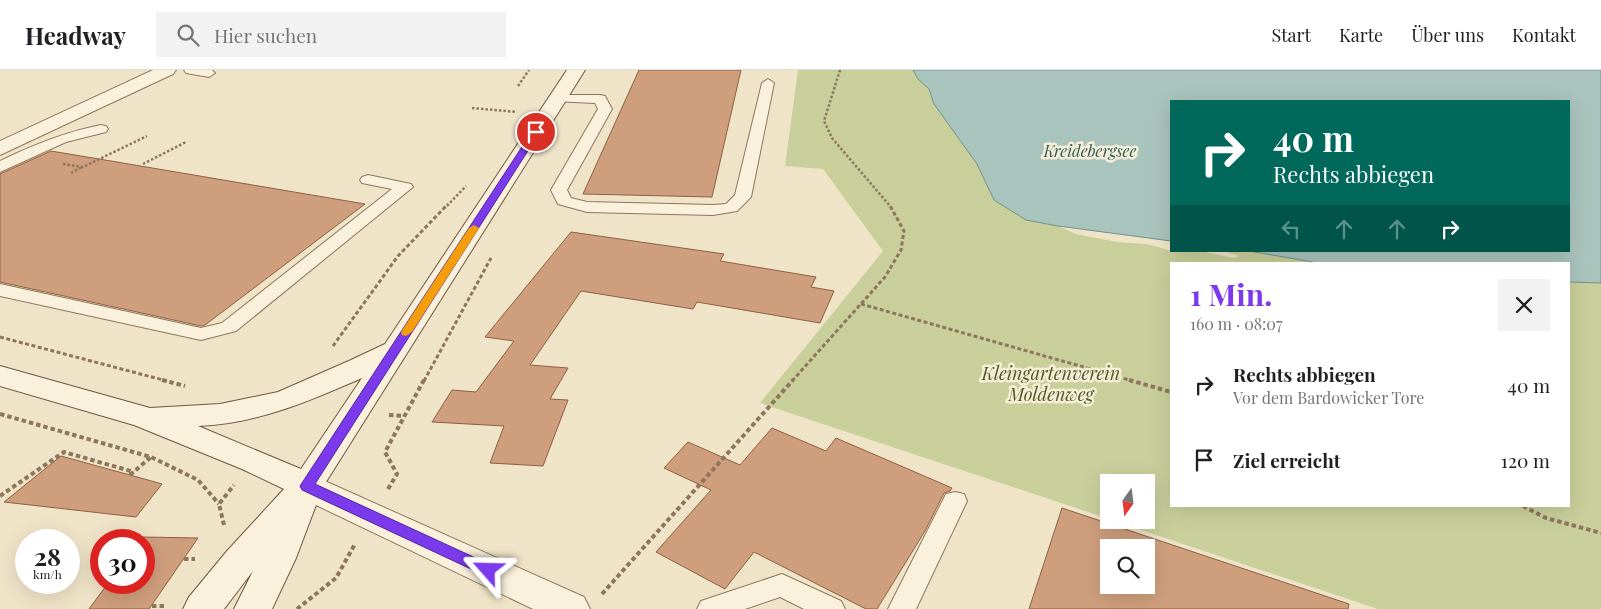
<!DOCTYPE html>
<html lang="de">
<head>
<meta charset="utf-8">
<style>
  body { margin:0; font-family:"Playfair Display",serif; background:#f2f2f2; color:#202124; height:100vh; display:flex; flex-direction:column; font-size:19px; white-space:nowrap }
  * { box-sizing:border-box; margin:0 }
  p { font-size:16px; color:#757577 }
  .icon { flex:none; width:28px; height:28px; fill:none; stroke:currentColor; stroke-width:2; stroke-linecap:round; stroke-linejoin:round }
  .map { position:relative; flex:1; overflow:hidden }
  .sheet { position:absolute; left:1170px; top:192px; width:400px; height:245px; display:flex; flex-direction:column; background:#fff; border-radius:0px; box-shadow:0 5px 20px #0002 }
  .sheet>* { flex:none }
  .top-card { position:absolute; left:1170px; top:30px; width:400px; height:152px; border-radius:0px; box-shadow:0 5px 20px #0002; background:#00695c; color:#fff; overflow:hidden }
  .needle { width:32px; rotate:194deg }
  .controls { position:absolute; left:1100px; top:404px; display:grid; gap:10px }
  .controls a { display:grid; place-items:center; width:55px; height:55px; border-radius:0px; background:#fff; box-shadow:0 5px 20px #0002; font-size:25px }
  .speed { position:absolute; left:15px; top:459px; display:flex; gap:10px; font-size:25px; font-weight:700; text-align:center }
  .speed>* { display:grid; place-content:center; width:65px; height:65px; border-radius:50%; background:#fff; box-shadow:0 5px 20px #0002; line-height:1 }
  .speed small { font-size:12px; font-weight:400 }
  .speed .limit { border:8px solid #d22; background:#fff; color:#111 }
  .pin { position:absolute; display:grid; place-items:center; width:42px; height:42px; color:#fff; margin:-21px; border:2px solid #fff; border-radius:50%; box-shadow:0 1px 5px #0007 }
  .me { position:absolute; width:55px; margin:-28px; rotate:295deg; stroke-linejoin:round; filter:drop-shadow(0 0 4px #0008) }
  .turn { display:flex; align-items:center; gap:18px; height:105px; padding:0 20px; font-size:22px }
  .turn .icon { width:65px; height:65px; stroke-width:2.5 }
  .turn b { display:block; font-size:35px; line-height:42px }
  .lanes { display:flex; align-items:center; height:48px; padding:0 20px; background:#0003; justify-content:center; gap:25px; direction:ltr }
  .lanes .off { opacity:.35 }
  .round { display:grid; place-items:center; flex:none; width:52px; height:52px; border-radius:0px; background:#f2f2f2 }
  .summary { display:flex; align-items:center; justify-content:space-between; height:85px; padding:0 20px }
  h1 { font-size:30px; font-weight:700; line-height:38px; color:#7c3aed }
  ul { padding:0; list-style:none }
  li { display:flex; align-items:center; gap:15px; height:75px; padding:0 20px }
  li div { flex:1 }
  li b { display:block; font-size:19px }
  li em { font-style:normal }
  header { display:flex; align-items:center; gap:30px; box-sizing:border-box; height:70px; padding:0 25px; background:#fff; border-bottom:1px solid #e0e0e0 }
  header strong { font-size:24px }
  nav { display:flex; gap:28px; margin-inline-start:auto; font-size:18px }
  .search { width:350px; height:45px; background:#f2f2f2; display:flex; align-items:center; gap:12px; box-sizing:border-box; padding:0 18px; border-radius:0px; color:#757577; font-size:19px }
  .map>svg:first-child { display:block }
  .green { fill:#c9cf9b }
  .water { fill:#a9c4bc; stroke:#6f938a }
  .building { fill:#cf9f7d; stroke:#8d5f41; fill-rule:evenodd }
  .lines { fill:none; stroke-linecap:round; stroke-linejoin:round }
  .service-casing { stroke:#8d765c; stroke-width:2 }
  .minor-casing { stroke:#8d765c; stroke-width:2 }
  .secondary-casing { stroke:#6f573f; stroke-width:2 }
  .path-far2 { stroke:#8d765c; stroke-width:2.5; stroke-dasharray:2.5 2; stroke-linecap:butt }
  .path-far1 { stroke:#8d765c; stroke-width:3; stroke-dasharray:4 2.5; stroke-linecap:butt }
  .path { stroke:#8d765c; stroke-width:4; stroke-dasharray:4.5 3; stroke-linecap:butt }
  .service { fill:#faf1dc; fill-rule:evenodd }
  .minor { fill:#faf1dc; fill-rule:evenodd }
  .secondary { fill:#faf1dc; fill-rule:evenodd }
  .route { fill:#7c3aed; stroke:#51269a }
  .slow { fill:#f59e0b }
  .labels { text-anchor:middle; dominant-baseline:central; stroke-width:5; stroke-linejoin:round; paint-order:stroke }
  .far-water-label { font-size:16px; font-style:italic; fill:#2f5d5a; stroke:#f7eed8 }
  .park-label { font-size:18px; font-style:italic; fill:#4d5a26; stroke:#f7eed8 }
</style>
</head>
<body>
<header>
<strong>Headway</strong>
<div class="search"><svg class="icon" aria-label="search" viewBox="0 0 24 24"><circle cx="10" cy="10" r="6"/><path d="M15 15l6 6"/></svg>Hier suchen</div>
<nav><a>Start</a><a>Karte</a><a>Über uns</a><a>Kontakt</a></nav>
</header>
<div class="map">
<svg width="1601" height="539" viewBox="0 0 1601 539">
  <rect width="100%" height="100%" fill="#f0e4c8"/>
  <polygon class="green" points="798,0 913,0 918,9 929,19 934,34 977,94 994,130 1026,150 1058,156 1076,164 1117,172 1148,174 1171,181 1200,181 1234,188 1239,186 1224,181 1249,181 1324,194 1171,194 1171,436 1569,436 1569,212 1601,213 1601,539 1378,539 1111,450 1146,450 1146,412 1109,412 1109,449 760,333 883,181 823,99 785,96"/>
  <polygon class="water" points="913,0 1601,0 1601,213 1569,212 1569,194 1324,194 1249,181 1569,181 1569,31 1171,31 1171,171 1058,156 1026,150 994,130 977,94 934,34 929,19 918,9"/>
  <g class="building">
    <polygon points="639,0 741,0 712,127 583,124"/>
    <polygon points="51,81 99,89 365,134 205,255 201,256 0,212 0,104"/>
    <polygon points="571,162 724,184 720,191 816,207 811,217 834,221 820,253 697,232 693,239 581,221 530,295 568,298 550,329 568,330 543,396 490,393 504,356 432,352 452,320 476,322 514,271 485,267"/>
    <polygon points="772,358 826,381 836,368 952,418 950,421 944,423 925,461 877,539 866,539 754,482 725,519 656,482 711,420 664,398 688,372 740,395"/>
    <polygon points="61,386 130,405 162,414 136,447 4,432"/>
    <path d="M 1062,438 L 1349,534 L 1348,539 L 1029,539 ZM 1109,478 L 1146,478 L 1146,515 L 1109,515 Z"/>
    <polygon points="143,467 198,468 149,539 89,539 109,512 144,512 144,470 140,470"/>
  </g>
  <g class="lines">
    <defs>
      <g id="service">
        <polygon points="184,0 212,0 215,3 209,7 186,3"/>
        <polygon points="768,9 774,13 751,127 737,141 713,145 587,142 558,134 551,120 598,39 595,33 553,31 551,28 553,25 600,25 605,26 612,39 567,120 571,128 587,132 713,135 726,134 735,125 762,13"/>
        <path d="M 101,55 L 106,56 L 108,59 L 106,62 L 66,72 L 0,102 L 0,91 C 33,75 65,62 101,55 Z"/>
        <polygon points="368,105 411,114 413,117 236,261 201,270 0,226 0,214 201,258 222,253 392,119 362,113 360,110 362,107"/>
        <polygon points="955,422 964,424 967,431 916,539 888,539 946,424"/>
        <polygon points="782,504 841,531 845,539 804,539 780,527 745,539 697,539 701,531"/>
      </g>
      <g id="minor">
        <polygon points="153,0 176,0 173,4 0,85 0,71"/>
        <polygon points="307,403 584,527 590,539 533,539 295,425 290,416 295,407"/>
      </g>
      <path id="secondary" d="M 567,0 L 585,0 L 314,431 L 316,435 L 296,488 L 272,539 L 234,539 L 253,501 L 224,539 L 183,539 L 189,527 L 227,481 L 284,419 L 242,399 L 134,355 L 0,316 L 0,296 L 150,338 L 220,334 L 278,322 L 351,290 L 385,274 ZM 362,308 L 301,399 L 198,356 C 257,354 309,331 362,308 Z"/>
    </defs>
    <use href="#service" class="service-casing"/>
    <use href="#minor" class="minor-casing"/>
    <use href="#secondary" class="secondary-casing"/>
    <g class="path-far2">
      <polyline points="840,0 824,51 832,68 890,136"/>
      <polyline points="518,16 529,0"/>
      <polyline points="472,38 517,42"/>
      <polyline points="63,94 83,97 147,66"/>
      <polyline points="143,94 186,72"/>
      <polyline points="71,103 82,97"/>
      <polyline points="447,136 466,116"/>
    </g>
    <g class="path-far1">
      <polyline points="861,234 1133,311"/>
      <polyline points="0,267 167,311"/>
      <polyline points="333,276 398,186 448,134"/>
      <polyline points="424,311 491,188"/>
      <polyline points="792,311 885,207 901,180 904,161 889,134"/>
    </g>
    <g class="path">
      <polyline points="162,310 185,316"/>
      <polyline points="1129,310 1171,322"/>
      <polyline points="0,344 151,387 198,410 219,434"/>
      <polyline points="389,345 403,346"/>
      <polyline points="130,405 151,387"/>
      <polyline points="388,419 397,404 385,382 424,310"/>
      <polyline points="0,426 64,382 134,402"/>
      <polyline points="1523,436 1546,448 1601,463"/>
      <polyline points="224,455 219,434 234,415"/>
      <polyline points="184,489 195,489"/>
      <polyline points="602,524 793,310"/>
      <polyline points="152,536 166,536"/>
      <polyline points="297,539 336,508 355,474"/>
    </g>
    <use href="#service" class="service"/>
    <use href="#minor" class="minor"/>
    <use href="#secondary" class="secondary"/>
  </g>
  <polygon class="route" points="533,60 540,62 315,414 493,496 495,500 493,505 488,507 302,420 300,416"/>
  <polygon class="slow" points="474,155 479,158 412,262 406,266 402,265 401,262 469,158"/>
  <g class="labels">
    <g class="far-water-label">
      <text x="1090" y="80">Kreidebergsee</text>
    </g>
    <g class="park-label">
      <text x="1051" y="303">Kleingartenverein<tspan x="1051" dy="21">Moldenweg</tspan></text>
    </g>
  </g>
</svg>
<div class="controls">
<a><svg class="needle" viewBox="-14 -14 28 28"><path d="M0-13l5 13h-10z" fill="#e53935"/><path d="M0 13l5-13h-10z" fill="#757577"/></svg></a>
<a><svg class="icon" aria-label="search" viewBox="0 0 24 24"><circle cx="10" cy="10" r="6"/><path d="M15 15l6 6"/></svg></a>
</div>
<div class="speed"><div>28<small>km/h</small></div><div class="limit">30</div></div>
<div class="pin" style="left:536px;top:62px;background:#d93025"><svg class="icon" aria-label="arrive" viewBox="0 0 24 24"><path d="M6 21V4h12l-3 4 3 4H6"/></svg></div>
<svg class="me" style="left:488px;top:500px" viewBox="-20 -20 40 40"><path d="M0-17L14 15 0 8-14 15z" fill="#7c3aed" stroke="#fff" stroke-width="4"/></svg>
<div class="top-card">
<div class="turn"><svg class="icon" aria-label="right" viewBox="0 0 24 24"><path d="M7 20v-9h11M14 6l5 5-5 5"/></svg><div><b>40 m</b>Rechts abbiegen</div></div>
<div class="lanes"><svg class="icon off" aria-label="left" viewBox="0 0 24 24"><path d="M17 20v-9H6M10 6l-5 5 5 5"/></svg><svg class="icon off" aria-label="ahead" viewBox="0 0 24 24"><path d="M12 20V5M6 11l6-6 6 6"/></svg><svg class="icon off" aria-label="ahead" viewBox="0 0 24 24"><path d="M12 20V5M6 11l6-6 6 6"/></svg><svg class="icon" aria-label="right" viewBox="0 0 24 24"><path d="M7 20v-9h11M14 6l5 5-5 5"/></svg></div>
</div>
<section class="sheet">
<div class="summary"><div><h1>1 Min.</h1><p>160 m · 08:07</p></div><a class="round"><svg class="icon" aria-label="close" viewBox="0 0 24 24"><path d="M6 6l12 12M18 6L6 18"/></svg></a></div>
<ul>
<li><svg class="icon" aria-label="right" viewBox="0 0 24 24"><path d="M7 20v-9h11M14 6l5 5-5 5"/></svg><div><b>Rechts abbiegen</b><p>Vor dem Bardowicker Tore</p></div><em>40 m</em></li>
<li><svg class="icon" aria-label="arrive" viewBox="0 0 24 24"><path d="M6 21V4h12l-3 4 3 4H6"/></svg><div><b>Ziel erreicht</b></div><em>120 m</em></li>
</ul>
</section>
</div>
</body>
</html>
